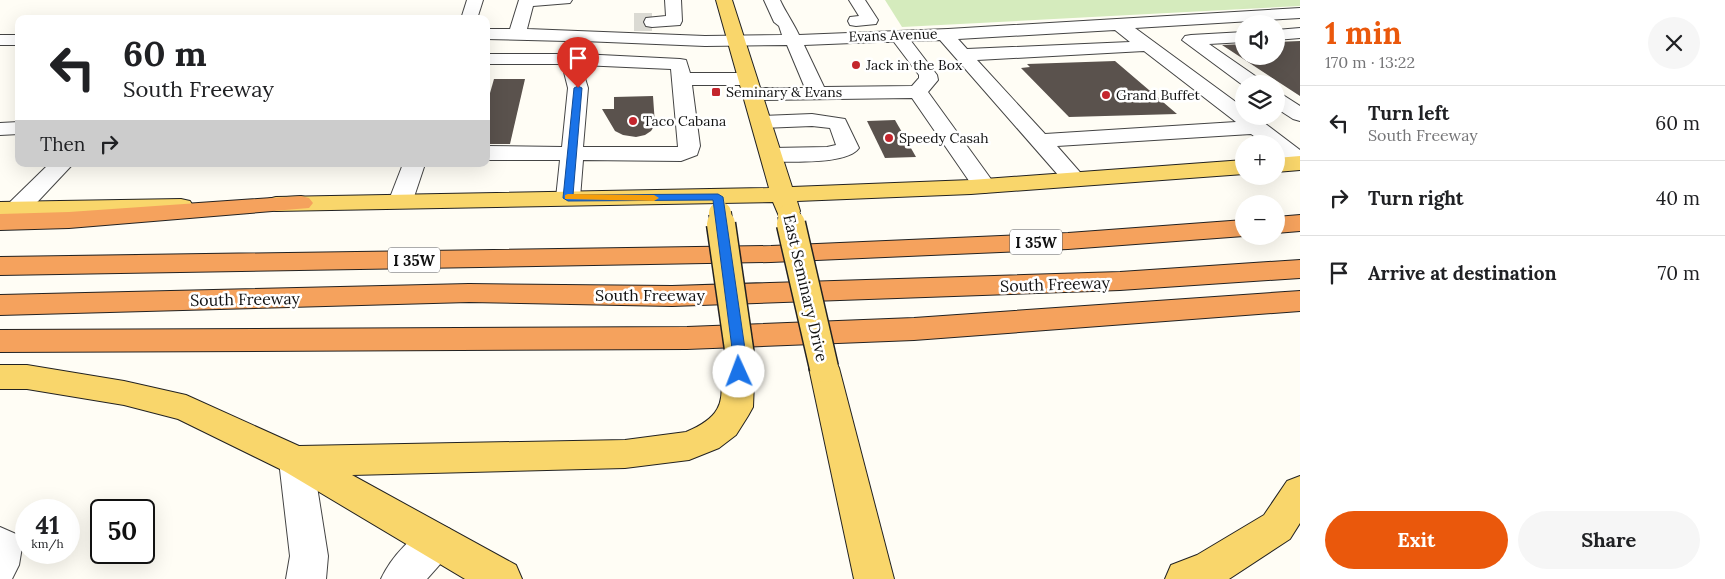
<!DOCTYPE html>
<html lang="en">
<head>
<meta charset="utf-8">
<style>
  body { margin:0; font-family:Lora,serif; background:#f6f6f6; color:#202124; height:100vh; display:flex; flex-direction:column; font-size:19px; white-space:nowrap }
  * { box-sizing:border-box; margin:0 }
  p { font-size:16px; color:#757577 }
  .icon { flex:none; width:28px; height:28px; fill:none; stroke:currentColor; stroke-width:2; stroke-linecap:round; stroke-linejoin:round }
  .map { position:relative; flex:1; overflow:hidden }
  .drawer { display:flex; flex-direction:column; background:#fff; width:425px }
  .drawer>* { flex:none }
  .guide { position:absolute; left:15px; top:15px; width:475px; height:152px; border-radius:10px; box-shadow:0 5px 20px #0002; background:#fff; color:#202124; overflow:hidden }
  .buttons { position:absolute; left:1235px; top:15px; display:grid; gap:10px }
  .buttons a { display:grid; place-items:center; width:50px; height:50px; border-radius:50%; background:#fff; box-shadow:0 5px 20px #0002; font-size:25px }
  .speed { position:absolute; left:15px; top:499px; display:flex; gap:10px; font-size:25px; font-weight:700; text-align:center }
  .speed>* { display:grid; place-content:center; width:65px; height:65px; border-radius:50%; background:#fff; box-shadow:0 5px 20px #0002; line-height:1 }
  .speed small { font-size:12px; font-weight:400 }
  .speed .limit { border:2px solid #111; border-radius:8px; background:#fff; color:#111 }
  .pin { position:absolute; display:grid; place-items:center; width:42px; height:42px; color:#fff; margin:-51px -21px; border-radius:50% 50% 50% 0; rotate:-45deg; box-shadow:0 0 5px #0007 }
  .pin .icon { rotate:45deg }
  .me { position:absolute; width:55px; margin:-28px; rotate:358deg; stroke-linejoin:round; filter:drop-shadow(0 0 4px #0008) }
  .turn { display:flex; align-items:center; gap:18px; height:105px; padding:0 25px; font-size:22px }
  .turn .icon { width:65px; height:65px; stroke-width:2.5 }
  .turn b { display:block; font-size:35px; line-height:42px }
  .then { display:flex; align-items:center; height:48px; padding:0 25px; background:#0003; gap:10px; font-size:19px }
  .round { display:grid; place-items:center; flex:none; width:52px; height:52px; border-radius:26px; background:#f6f6f6 }
  .head { display:flex; align-items:center; justify-content:space-between; height:85px; padding:0 25px }
  h1 { font-size:30px; font-weight:800; line-height:38px; color:#ea580c }
  .primary-button { display:flex; gap:10px; margin-top:auto; padding:10px 25px }
  .primary-button a { flex:1; height:58px; border-radius:30px; background:#ea580c; color:#fff; font-size:20px; font-weight:800; line-height:58px; text-align:center }
  .primary-button a+a { background:#f6f6f6; color:#202124 }
  ul { padding:0; list-style:none }
  li { display:flex; align-items:center; gap:15px; height:75px; padding:0 25px; border-top:1px solid #e0e0e0 }
  li div { flex:1 }
  li b { display:block; font-size:19px }
  li em { font-style:normal }
  main { display:flex; flex:1; min-height:0 }
  .map>svg:first-child { display:block }
  .green { fill:#d5ebbd }
  .building { fill:#5a524d }
  .lines { fill:none; stroke-linecap:round; stroke-linejoin:round }
  .minor-tunnel { stroke:#dbdad3; stroke-width:18; stroke-dasharray:18 9; stroke-linecap:butt }
  .minor-casing { stroke:#444; stroke-width:2 }
  .major-casing { stroke:#222; stroke-width:2 }
  .highway-casing { stroke:#222; stroke-width:2 }
  .minor { fill:#fff; fill-rule:evenodd }
  .major { fill:#f9d66b; fill-rule:evenodd }
  .highway { fill:#f5a25d; fill-rule:evenodd }
  .major-bridge-far1-casing { stroke:#222; stroke-width:24; stroke-linecap:butt }
  .major-bridge-casing { stroke:#222; stroke-width:31; stroke-linecap:butt }
  .major-bridge-far1 { stroke:#f9d66b; stroke-width:22 }
  .major-bridge { stroke:#f9d66b; stroke-width:28 }
  .route { fill:#1a73e8; stroke:#114b97 }
  .slow { fill:#f59e0b }
  .poi-dot { fill:#c4262e; stroke:#fff; stroke-width:2 }
  .labels { text-anchor:middle; dominant-baseline:central; stroke-width:5; stroke-linejoin:round; paint-order:stroke }
  .far-street-label { font-size:14px; fill:#111; stroke:#fff }
  .far-poi-label { font-size:14px; fill:#111; stroke:#fff; text-anchor:start }
  .shield { fill:#fff; stroke:#585858; stroke-width:1 }
  .shield-label { font-size:15px; font-weight:bold; fill:#111 }
  .street-label { font-size:16px; fill:#111; stroke:#fff }
</style>
</head>
<body>
<main>
<div class="map">
<svg width="1300" height="579" viewBox="0 0 1300 579">
  <rect width="100%" height="100%" fill="#fffdf5"/>
  <polygon class="green" points="885,0 1300,0 1300,6 902,27"/>
  <g class="building">
    <polygon points="1300,41 1300,96 1222,45 1244,44 1244,56 1276,56 1276,42"/>
    <polygon points="1115,61 1177,114 1069,117 1021,68 1030,67 1027,64"/>
    <polygon points="494,79 525,79 510,144 486,144 486,107"/>
    <polygon points="653,96 655,125 651,131 645,135 636,137 623,135 615,131 602,109 614,109 614,97"/>
    <polygon points="895,120 916,157 885,158 867,121"/>
  </g>
  <g class="lines">
    <polyline class="minor-tunnel" points="634,22 652,22"/>
    <defs>
      <g id="minor">
        <polygon points="467,0 483,0 477,19 461,19"/>
        <path d="M 519,0 L 572,0 L 570,3 L 533,6 L 527,29 L 705,36 L 782,35 L 779,26 L 774,22 L 764,0 L 780,0 C 786,13 793,22 799,35 L 948,29 L 1300,8 L 1300,18 L 1135,28 L 1244,108 L 1244,116 L 1255,116 L 1300,150 L 1300,167 L 1292,165 L 1276,153 L 1276,144 L 1265,144 L 1251,134 L 1057,146 L 1086,179 L 1082,184 L 1074,186 L 1066,184 L 940,40 L 911,41 L 937,75 L 938,80 L 928,92 L 996,186 L 992,191 L 984,193 L 976,191 L 912,98 L 753,100 L 746,98 L 743,94 L 746,90 L 753,88 L 805,88 L 787,45 L 705,46 L 583,41 L 580,54 L 680,59 L 686,60 L 690,73 L 748,73 L 755,75 L 757,79 L 755,83 L 748,85 L 692,85 L 700,146 L 697,155 L 681,161 L 583,160 L 580,198 L 576,203 L 568,205 L 560,203 L 556,198 L 560,160 L 486,160 L 486,146 L 562,147 L 568,88 L 562,64 L 486,64 L 486,54 L 563,54 L 567,41 L 486,39 L 486,29 L 510,29 ZM 1115,30 L 1130,42 L 967,49 L 958,39 ZM 877,42 L 894,42 L 919,75 L 919,78 L 912,86 L 824,87 L 804,45 ZM 1144,51 L 1236,122 L 1045,134 L 977,60 ZM 581,65 L 671,69 L 678,147 L 583,147 L 588,88 Z"/>
        <polygon points="665,0 681,0 682,21 680,25 652,27 646,26 644,22 646,18 666,16"/>
        <polygon points="849,0 865,0 878,20 876,24 856,26 850,25 848,21 850,17 859,16"/>
        <polygon points="1300,28 1300,38 1276,40 1276,30"/>
        <polygon points="1244,32 1244,42 1209,44 1261,80 1263,84 1244,84 1244,86 1182,40 1185,36 1191,35"/>
        <rect x="0" y="35" width="19" height="10"/>
        <polygon points="1276,93 1283,95 1300,106 1300,121 1293,119 1276,108"/>
        <path d="M 812,114 L 845,119 L 859,148 C 847,165 792,161 772,162 L 764,160 L 761,155 L 764,150 L 772,148 L 827,147 L 836,145 L 830,128 L 812,126 L 762,128 L 755,126 L 752,122 L 755,118 L 762,116 Z"/>
        <polygon points="19,122 19,134 0,135 0,123"/>
        <polygon points="49,164 73,164 26,214 17,216 8,214 5,209 8,204"/>
        <polygon points="403,164 425,164 413,200 409,205 401,207 393,205 389,200"/>
        <polygon points="296,446 308,451 313,461 328,556 326,579 286,579 290,556 279,461 284,451"/>
        <path d="M 437,523 L 450,529 L 456,541 L 450,553 L 427,579 L 381,579 C 391,557 414,532 437,523 Z"/>
        <polygon points="0,527 16,534 22,547 19,565 12,579 0,579"/>
      </g>
      <g id="major">
        <polygon points="716,0 732,0 792,187 971,180 1244,160 1244,174 971,194 797,201 800,211 797,216 788,218 779,216 773,202 276,211 268,209 264,204 268,199 276,197 769,188"/>
        <polygon points="1300,156 1300,170 1276,172 1276,158"/>
        <polygon points="181,199 190,201 193,206 190,211 181,213 0,216 0,202"/>
        <path d="M 740,345 L 751,348 L 755,356 L 753,407 L 748,416 L 736,435 L 719,448 L 689,460 L 625,468 L 352,475 L 516,565 L 522,579 L 465,579 L 284,471 L 178,419 L 124,405 L 27,389 L 0,389 L 0,365 L 27,365 L 124,381 L 186,395 L 299,446 L 625,440 L 686,432 C 743,408 709,384 729,348 Z"/>
        <polygon points="824,356 835,360 839,368 894,579 854,579 809,368 813,360"/>
        <polygon points="1300,476 1300,523 1290,539 1229,579 1165,579 1171,565 1197,555 1264,515 1287,481"/>
      </g>
      <g id="highway">
        <polygon points="301,196 309,198 313,203 309,208 69,228 0,230 0,214 69,212"/>
        <polygon points="1300,215 1300,231 1276,233 1276,217"/>
        <polygon points="1244,220 1244,236 1068,249 771,262 0,275 0,257 771,246 1068,233"/>
        <polygon points="1300,260 1300,278 1120,290 672,306 469,302 0,315 0,295 469,284 672,286 1120,272"/>
        <polygon points="1300,291 1300,311 914,340 687,349 0,352 0,330 687,327 914,318"/>
      </g>
    </defs>
    <use href="#minor" class="minor-casing"/>
    <use href="#major" class="major-casing"/>
    <use href="#highway" class="highway-casing"/>
    <use href="#minor" class="minor"/>
    <use href="#major" class="major"/>
    <use href="#highway" class="highway"/>
    <defs>
      <g id="major-bridge-far1">
        <polyline points="720,213 722,225"/>
        <polyline points="789,215 791,225"/>
      </g>
      <g id="major-bridge">
        <polyline points="721,224 740,356"/>
        <polyline points="791,224 824,368"/>
      </g>
    </defs>
    <use href="#major-bridge-far1" class="major-bridge-far1-casing"/>
    <use href="#major-bridge" class="major-bridge-casing"/>
    <use href="#major-bridge-far1" class="major-bridge-far1"/>
    <use href="#major-bridge" class="major-bridge"/>
  </g>
  <polygon class="route" points="578,86 582,88 573,195 718,194 723,197 746,356 744,375 735,375 733,372 733,356 713,200 568,201 563,198 574,88"/>
  <polygon class="slow" points="568,194 654,195 659,198 654,201 565,199 565,195"/>
  <g class="poi-dot">
    <circle cx="856" cy="65" r="5"/>
    <rect x="711" y="87" width="10" height="10" rx="2.5"/>
    <circle cx="1106" cy="95" r="5"/>
    <circle cx="633" cy="121" r="5"/>
    <circle cx="889" cy="138" r="5"/>
  </g>
  <g class="labels">
    <g class="far-street-label">
      <text transform="translate(893 35) rotate(-2)">Evans Avenue</text>
    </g>
    <g class="far-poi-label">
      <text x="866" y="65">Jack in the Box</text>
      <text x="726" y="92">Seminary &amp; Evans</text>
      <text x="1116" y="95">Grand Buffet</text>
      <text x="643" y="121">Taco Cabana</text>
      <text x="899" y="138">Speedy Casah</text>
    </g>
    <g class="shield">
      <rect x="1010" y="229.5" width="52" height="25" rx="4"/>
      <rect x="388" y="247.5" width="52" height="25" rx="4"/>
    </g>
    <g class="shield-label">
      <text x="1036" y="242">I 35W</text>
      <text x="414" y="260">I 35W</text>
    </g>
    <g class="street-label">
      <text transform="translate(1055 284) rotate(-2)">South Freeway</text>
      <text transform="translate(806 288) rotate(77)">East Seminary Drive</text>
      <text x="650" y="295">South Freeway</text>
      <text transform="translate(245 299) rotate(-1)">South Freeway</text>
    </g>
  </g>
</svg>
<div class="buttons">
<a><svg class="icon" aria-label="sound" viewBox="0 0 24 24"><path d="M4 9h4l5-4v14l-5-4H4zM17 9q2 3 0 6"/></svg></a>
<a><svg class="icon" aria-label="layers" viewBox="0 0 24 24"><path d="M12 4l9 5-9 5-9-5zM3 14l9 5 9-5"/></svg></a>
<a>+</a>
<a>−</a>
</div>
<div class="speed"><div>41<small>km/h</small></div><div class="limit">50</div></div>
<div class="pin" style="left:578px;top:88px;background:#d93025"><svg class="icon" aria-label="arrive" viewBox="0 0 24 24"><path d="M6 21V4h12l-3 4 3 4H6"/></svg></div>
<svg class="me" style="left:739px;top:372px" viewBox="-20 -20 40 40"><circle r="19" fill="#fff"/><path d="M0-13L10 11 0 6-10 11z" fill="#1a73e8"/></svg>
<div class="guide">
<div class="turn"><svg class="icon" aria-label="left" viewBox="0 0 24 24"><path d="M17 20v-9H6M10 6l-5 5 5 5"/></svg><div><b>60 m</b>South Freeway</div></div>
<div class="then">Then<svg class="icon" aria-label="right" viewBox="0 0 24 24"><path d="M7 20v-9h11M14 6l5 5-5 5"/></svg></div>
</div>
</div>
<section class="drawer">
<div class="head"><div><h1>1 min</h1><p>170 m · 13:22</p></div><a class="round"><svg class="icon" aria-label="close" viewBox="0 0 24 24"><path d="M6 6l12 12M18 6L6 18"/></svg></a></div>
<ul>
<li><svg class="icon" aria-label="left" viewBox="0 0 24 24"><path d="M17 20v-9H6M10 6l-5 5 5 5"/></svg><div><b>Turn left</b><p>South Freeway</p></div><em>60 m</em></li>
<li><svg class="icon" aria-label="right" viewBox="0 0 24 24"><path d="M7 20v-9h11M14 6l5 5-5 5"/></svg><div><b>Turn right</b></div><em>40 m</em></li>
<li><svg class="icon" aria-label="arrive" viewBox="0 0 24 24"><path d="M6 21V4h12l-3 4 3 4H6"/></svg><div><b>Arrive at destination</b></div><em>70 m</em></li>
</ul>
<div class="primary-button"><a>Exit</a><a>Share</a></div>
</section>
</main>
</body>
</html>
